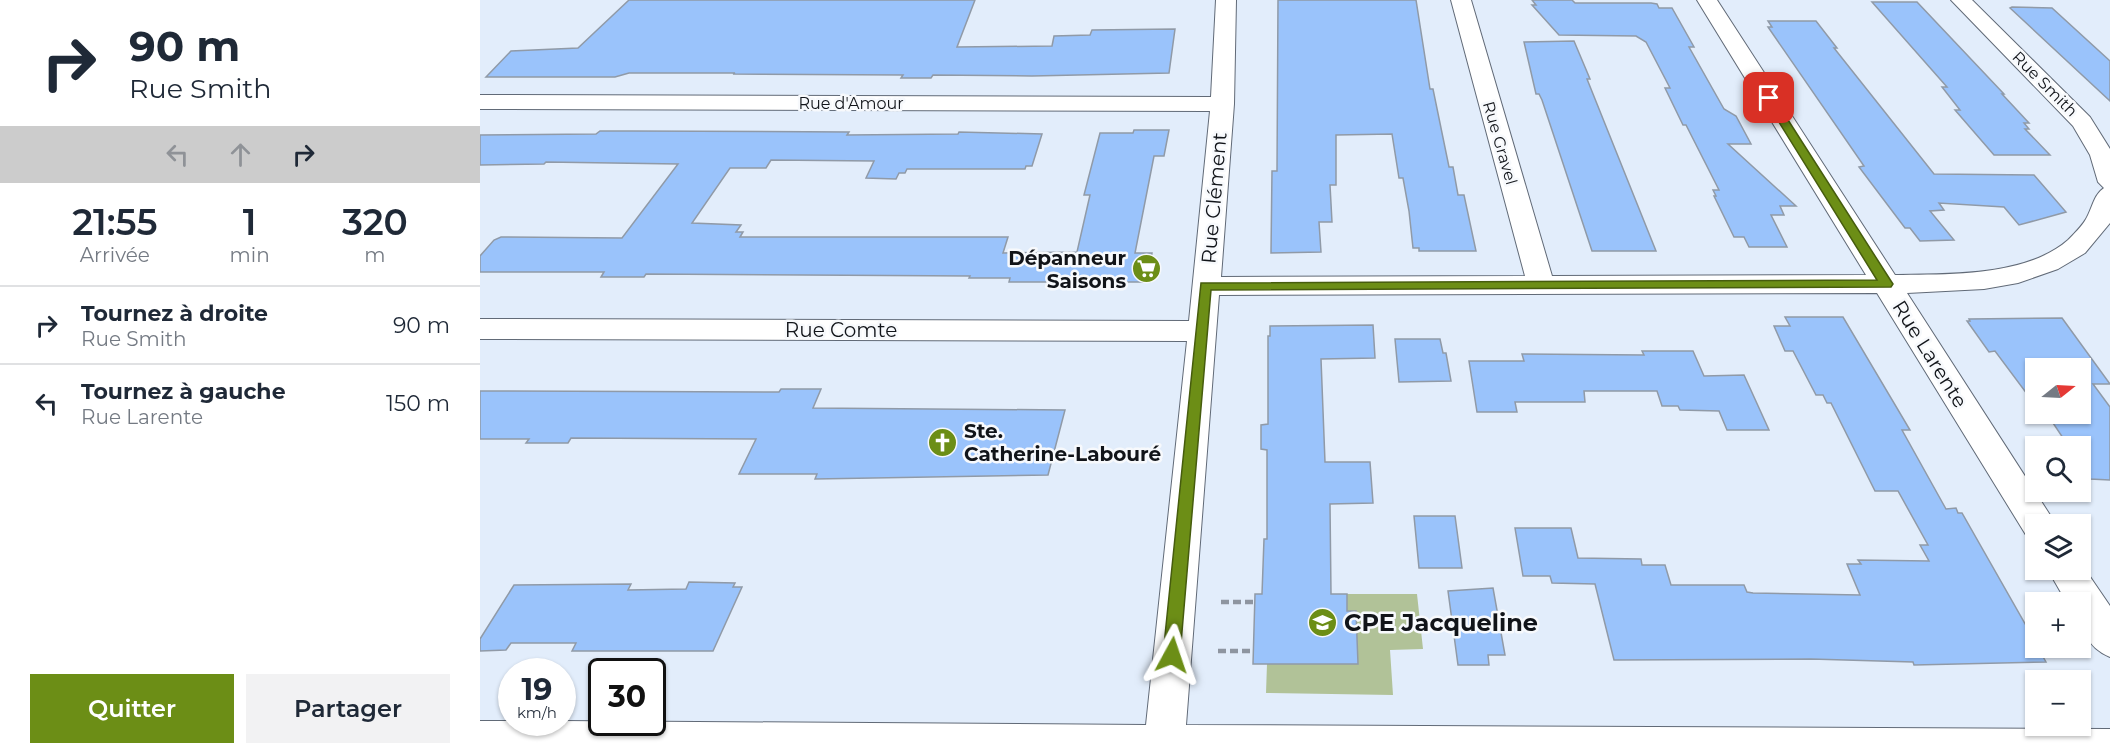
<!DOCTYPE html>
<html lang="fr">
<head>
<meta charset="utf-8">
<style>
  body { margin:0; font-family:Montserrat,sans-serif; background:#f2f2f3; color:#1f2937; height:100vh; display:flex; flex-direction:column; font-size:22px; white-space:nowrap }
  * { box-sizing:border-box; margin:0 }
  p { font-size:20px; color:#747a83 }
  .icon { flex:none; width:33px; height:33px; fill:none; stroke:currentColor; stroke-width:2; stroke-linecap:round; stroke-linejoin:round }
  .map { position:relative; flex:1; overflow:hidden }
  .details { display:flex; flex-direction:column; background:#fff; width:480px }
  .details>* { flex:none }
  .banner { background:#fff; color:#1f2937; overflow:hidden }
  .needle { width:39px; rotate:72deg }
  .fabs { position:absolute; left:1545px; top:358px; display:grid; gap:12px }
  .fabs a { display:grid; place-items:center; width:66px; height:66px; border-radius:0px; background:#fff; box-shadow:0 2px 4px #0004; font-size:30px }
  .speed { position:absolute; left:18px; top:658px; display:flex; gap:12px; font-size:30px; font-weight:700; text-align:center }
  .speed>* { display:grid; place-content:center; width:78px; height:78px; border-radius:50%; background:#fff; box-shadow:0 2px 4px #0004; line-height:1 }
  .speed small { font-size:15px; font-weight:400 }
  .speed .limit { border:3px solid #111; border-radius:9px; background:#fff; color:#111 }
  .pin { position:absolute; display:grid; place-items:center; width:51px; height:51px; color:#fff; margin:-26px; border-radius:12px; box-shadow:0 3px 9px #0006 }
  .me { position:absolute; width:66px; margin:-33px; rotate:5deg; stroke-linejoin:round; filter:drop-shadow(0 0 4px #0008) }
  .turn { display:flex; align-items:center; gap:21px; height:126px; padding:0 30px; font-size:27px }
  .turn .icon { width:78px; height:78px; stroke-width:2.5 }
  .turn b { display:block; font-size:42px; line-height:51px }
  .lanes { display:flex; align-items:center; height:57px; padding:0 30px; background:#0003; justify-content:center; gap:30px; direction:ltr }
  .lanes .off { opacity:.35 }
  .eta { display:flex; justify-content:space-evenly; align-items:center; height:102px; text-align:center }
  .eta b { font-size:36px; font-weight:600; line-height:42px }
  .action { display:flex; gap:12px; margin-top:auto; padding:12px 30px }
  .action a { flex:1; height:69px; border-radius:0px; background:#6c8e16; color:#fff; font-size:24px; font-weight:600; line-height:69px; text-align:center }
  .action a+a { background:#f2f2f3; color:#1f2937 }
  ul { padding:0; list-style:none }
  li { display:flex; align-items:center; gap:18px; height:78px; padding:0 30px; border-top:2px solid #e0e1e3 }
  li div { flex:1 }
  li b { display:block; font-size:22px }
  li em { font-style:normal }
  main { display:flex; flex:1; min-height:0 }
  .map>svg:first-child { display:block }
  .green { fill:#b1c298 }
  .building { fill:#9ac3fb; stroke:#909aa7; stroke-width:1.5 }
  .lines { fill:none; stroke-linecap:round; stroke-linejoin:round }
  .minor-casing { stroke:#616a77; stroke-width:2 }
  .path { stroke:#8e95a0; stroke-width:4.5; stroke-dasharray:8 4; stroke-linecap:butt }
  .minor { fill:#fff; fill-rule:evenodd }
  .route { fill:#6c8e16; stroke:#465c0e; stroke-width:1.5 }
  .labels { text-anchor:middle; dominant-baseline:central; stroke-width:5; stroke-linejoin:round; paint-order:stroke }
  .far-street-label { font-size:16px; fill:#111419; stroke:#f7f9fc }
  .street-label { font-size:20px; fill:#111419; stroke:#f7f9fc }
  .poi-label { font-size:20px; font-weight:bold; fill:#111419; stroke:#f7f9fc; text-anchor:end }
  .near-poi-label { font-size:24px; font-weight:bold; fill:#111419; stroke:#f7f9fc; text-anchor:start }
</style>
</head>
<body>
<main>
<section class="details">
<div class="banner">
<div class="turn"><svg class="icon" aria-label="right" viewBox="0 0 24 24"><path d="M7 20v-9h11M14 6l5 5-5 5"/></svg><div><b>90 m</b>Rue Smith</div></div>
<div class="lanes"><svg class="icon off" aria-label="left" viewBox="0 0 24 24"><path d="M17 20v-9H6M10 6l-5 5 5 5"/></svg><svg class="icon off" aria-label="ahead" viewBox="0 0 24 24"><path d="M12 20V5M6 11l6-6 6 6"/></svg><svg class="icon" aria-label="right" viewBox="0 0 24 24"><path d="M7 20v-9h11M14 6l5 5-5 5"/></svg></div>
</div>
<div class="eta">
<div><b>21:55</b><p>Arrivée</p></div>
<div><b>1</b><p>min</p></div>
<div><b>320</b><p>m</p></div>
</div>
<ul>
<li><svg class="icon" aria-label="right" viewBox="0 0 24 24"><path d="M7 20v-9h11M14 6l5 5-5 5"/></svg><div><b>Tournez à droite</b><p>Rue Smith</p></div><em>90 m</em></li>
<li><svg class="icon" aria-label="left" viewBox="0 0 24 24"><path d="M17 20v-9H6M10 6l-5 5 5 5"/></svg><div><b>Tournez à gauche</b><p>Rue Larente</p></div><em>150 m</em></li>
</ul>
<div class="action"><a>Quitter</a><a>Partager</a></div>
</section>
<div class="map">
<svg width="1630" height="755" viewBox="0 0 1630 755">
  <rect width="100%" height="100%" fill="#e2edfb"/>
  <polygon class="green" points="867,594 937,594 943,649 910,650 913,695 786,693 787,664 878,663 876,611 867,611"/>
  <g class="building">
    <polygon points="149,0 495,0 477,47 572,46 574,36 610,35 612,30 695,29 689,73 552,76 453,75 451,78 421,78 423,75 253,74 255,73 149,73 135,77 6,77 31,51 98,48"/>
    <polygon points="798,0 936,0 950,89 953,89 969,167 973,167 978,195 984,195 996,251 939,251 939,248 933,248 929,211 923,178 919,178 912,134 856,135 856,185 850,185 852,222 839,222 841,252 791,253 792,171 797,171"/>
    <polygon points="1052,0 1092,0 1095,3 1171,3 1177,4 1179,8 1192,8 1214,47 1209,47 1244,109 1256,116 1271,144 1248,144 1316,206 1300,206 1304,215 1291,215 1307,247 1269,247 1264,237 1254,237 1234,196 1236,196 1233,190 1239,190 1206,125 1203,125 1185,88 1190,88 1166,42 1156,36 1079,35 1052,5 1056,5"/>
    <polygon points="1392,2 1437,2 1524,94 1522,94 1549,123 1544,123 1549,129 1545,129 1570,155 1514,155 1475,110 1480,110 1462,87 1467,87"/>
    <polygon points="1532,7 1572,8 1630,61 1630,101 1530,8"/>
    <polygon points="1288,21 1336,21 1357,48 1354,48 1454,174 1554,175 1586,212 1539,225 1524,207 1459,203 1464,210 1450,211 1474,240 1440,241 1430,228 1425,228 1379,167 1384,166 1288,27 1292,27"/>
    <polygon points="1094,41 1110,79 1107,79 1176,251 1112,251 1062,100 1059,94 1056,94 1044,42"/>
    <polygon points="654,130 689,130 684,156 674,156 655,253 672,253 667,282 529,282 530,278 489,278 490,276 166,274 164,277 121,277 124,272 0,272 0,256 14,240 21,237 142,238 198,164 66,162 64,164 0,165 0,135 116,134 120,131 152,131 369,132 367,135 478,134 479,132 562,134 552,166 546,166 545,169 427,169 425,173 419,173 416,179 386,178 394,161 291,160 286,168 250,168 212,223 261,225 256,232 263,232 260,237 528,237 523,253 597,252 610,195 604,195 620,133 653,133"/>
    <polygon points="1305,317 1363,317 1430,430 1422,430 1466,509 1476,508 1478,513 1482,513 1556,643 1556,648 1558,648 1566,662 1434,665 1433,662 1331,659 1134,660 1115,584 1072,583 1070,576 1043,576 1035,528 1091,528 1098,558 1161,559 1162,565 1185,565 1191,585 1264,585 1267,592 1273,593 1380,595 1367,564 1381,564 1378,560 1449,561 1440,545 1448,545 1418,491 1395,491 1351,403 1347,403 1343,395 1336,395 1313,351 1305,351 1294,326 1310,326"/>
    <polygon points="1582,318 1630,384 1613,384 1630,407 1630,480 1610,479 1600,465 1600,447 1589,447 1567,414 1600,414 1600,369 1556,369 1556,406 1515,351 1509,352 1487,321 1490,321 1489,319"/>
    <polygon points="893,325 895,358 841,359 845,462 890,462 893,503 850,504 851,594 867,594 867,611 876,611 878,664 773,664 775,594 782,594 784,539 787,539 787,450 781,449 781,425 788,424 788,336 790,336 790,326"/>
    <polygon points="915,339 960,339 963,353 966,353 971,381 919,382"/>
    <polygon points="1162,351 1213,351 1224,376 1264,375 1289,430 1247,430 1239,411 1200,410 1198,406 1182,406 1177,391 1104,391 1105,402 1035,402 1037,412 997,412 989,361 1044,361 1042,354 1164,355"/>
    <polygon points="301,389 341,389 333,408 585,410 568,475 335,479 337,474 259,474 276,439 91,438 88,443 46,443 49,439 0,439 0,391 299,392"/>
    <polygon points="934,516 975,516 982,568 939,568"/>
    <polygon points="209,582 255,583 253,587 262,587 233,651 92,651 96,643 31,643 26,650 0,651 0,639 34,585 151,584 148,590 206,589"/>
    <polygon points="1013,588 1025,655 1008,655 1009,665 978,665 968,591"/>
  </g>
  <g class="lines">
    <defs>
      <g id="minor">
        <path d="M 736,0 L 756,0 L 754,104 L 741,277 L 1045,276 L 971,0 L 991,0 L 1072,276 L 1386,275 L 1217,0 L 1237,0 L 1415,275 C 1467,274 1546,277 1588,240 C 1594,234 1602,226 1606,219 C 1612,209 1614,194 1624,188 L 1618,182 L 1610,155 L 1593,126 L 1471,0 L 1492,0 L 1610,117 L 1630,149 L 1630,223 L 1605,253 L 1578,269 L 1538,283 L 1504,289 L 1427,293 L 1570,515 L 1575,525 L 1556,525 L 1556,539 L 1546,535 L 1397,293 L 739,295 L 706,725 L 1630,729 L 1630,755 L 0,755 L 0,721 L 32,721 L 32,723 L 82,723 L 82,721 L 666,725 L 707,341 L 0,339 L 0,319 L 709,321 L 730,111 L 0,109 L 0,95 L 731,97 Z"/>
        <path d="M 1600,562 L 1630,606 L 1630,657 C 1606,647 1600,627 1600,603 L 1587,603 L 1568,570 L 1600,570 Z"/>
      </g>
    </defs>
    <use href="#minor" class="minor-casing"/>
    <g class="path">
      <polyline points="741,602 775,602"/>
      <polyline points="738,651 774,651"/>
    </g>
    <use href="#minor" class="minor"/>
  </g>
  <polygon class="route" points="1285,96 1294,98 1411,281 1413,284 1411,287 731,290 700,655 698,661 692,663 686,661 683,655 721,283 1397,280 1284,98"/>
  <defs>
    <symbol id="supermarket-disc" viewBox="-11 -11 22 22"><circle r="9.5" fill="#6c8e16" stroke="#f7f9fc"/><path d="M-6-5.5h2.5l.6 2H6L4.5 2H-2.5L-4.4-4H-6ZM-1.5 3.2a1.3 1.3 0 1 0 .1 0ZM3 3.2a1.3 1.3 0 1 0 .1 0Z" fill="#fff"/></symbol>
    <symbol id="church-disc" viewBox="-11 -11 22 22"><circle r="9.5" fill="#6c8e16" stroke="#f7f9fc"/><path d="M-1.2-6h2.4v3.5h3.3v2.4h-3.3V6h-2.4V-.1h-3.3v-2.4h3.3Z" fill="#fff"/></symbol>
    <symbol id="school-disc" viewBox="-11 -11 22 22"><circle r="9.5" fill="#6c8e16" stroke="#f7f9fc"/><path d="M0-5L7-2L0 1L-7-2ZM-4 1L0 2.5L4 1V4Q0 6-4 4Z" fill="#fff"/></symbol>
  </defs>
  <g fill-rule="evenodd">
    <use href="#supermarket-disc" x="650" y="252" width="33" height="33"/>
    <use href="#church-disc" x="446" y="426" width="33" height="33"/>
    <use href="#school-disc" x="826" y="606" width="33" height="33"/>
  </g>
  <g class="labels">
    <g class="far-street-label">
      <text transform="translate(1565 84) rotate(45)">Rue Smith</text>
      <text x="371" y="103">Rue d'Amour</text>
      <text transform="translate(1020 143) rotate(74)">Rue Gravel</text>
    </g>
    <g class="street-label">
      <text transform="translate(734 198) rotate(-85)">Rue Clément</text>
      <text x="361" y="330">Rue Comte</text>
      <text transform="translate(1450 354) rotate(58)">Rue Larente</text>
    </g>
    <g class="poi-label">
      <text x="646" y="258">Dépanneur<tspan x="646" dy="23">Saisons</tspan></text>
      <text x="484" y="431" text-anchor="start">Ste.<tspan x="484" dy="23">Catherine-Labouré</tspan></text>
    </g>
    <g class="near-poi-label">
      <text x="864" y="622">CPE Jacqueline</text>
    </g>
  </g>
</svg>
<div class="fabs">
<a><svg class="needle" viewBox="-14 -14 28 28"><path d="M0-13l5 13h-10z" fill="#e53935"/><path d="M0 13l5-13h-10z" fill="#747a83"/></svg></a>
<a><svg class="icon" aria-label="search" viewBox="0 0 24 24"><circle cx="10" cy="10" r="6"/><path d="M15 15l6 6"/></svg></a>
<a><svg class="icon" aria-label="layers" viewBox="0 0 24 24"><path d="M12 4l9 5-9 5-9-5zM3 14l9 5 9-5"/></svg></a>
<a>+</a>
<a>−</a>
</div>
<div class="speed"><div>19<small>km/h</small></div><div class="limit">30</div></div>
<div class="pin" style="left:1289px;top:98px;background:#d93025"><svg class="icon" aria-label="arrive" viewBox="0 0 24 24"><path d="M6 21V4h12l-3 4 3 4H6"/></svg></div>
<svg class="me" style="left:692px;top:655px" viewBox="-20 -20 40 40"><path d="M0-17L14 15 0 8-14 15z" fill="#6c8e16" stroke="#fff" stroke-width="4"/></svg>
</div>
</main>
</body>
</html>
